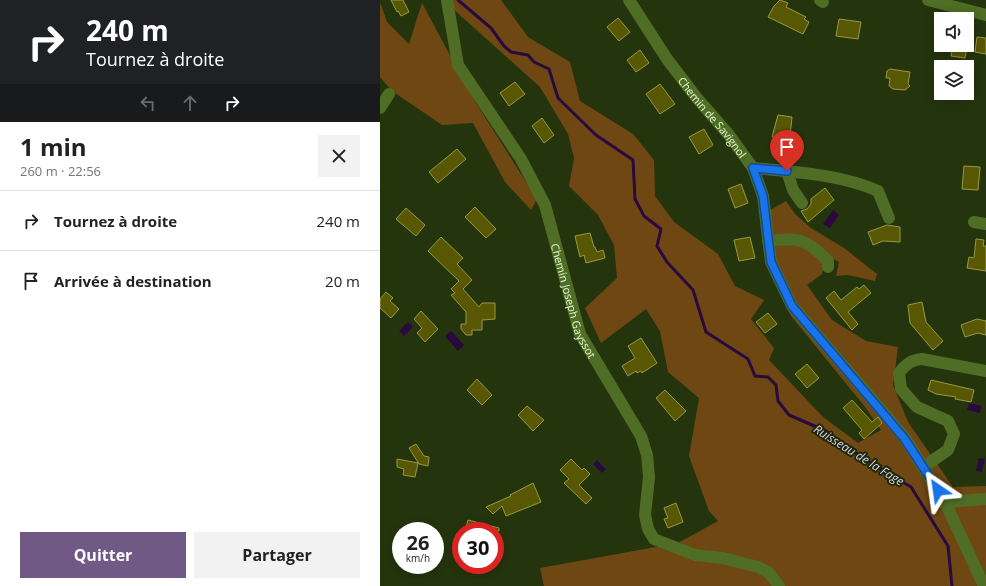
<!DOCTYPE html>
<html lang="fr">
<head>
<meta charset="utf-8">
<style>
  body { margin:0; font-family:"Open Sans",sans-serif; background:#f2f2f2; color:#222; height:100vh; display:flex; flex-direction:column; font-size:15px; white-space:nowrap }
  * { box-sizing:border-box; margin:0 }
  p { font-size:13px; color:#767676 }
  .icon { flex:none; width:22px; height:22px; fill:none; stroke:currentColor; stroke-width:2; stroke-linecap:round; stroke-linejoin:round }
  .map { position:relative; flex:1; overflow:hidden }
  .side { display:flex; flex-direction:column; background:#fff; width:380px }
  .side>* { flex:none }
  .banner { background:#202124; color:#fff; overflow:hidden }
  .fabs { position:absolute; left:554px; top:12px; display:grid; gap:8px }
  .fabs a { display:grid; place-items:center; width:40px; height:40px; border-radius:0px; background:#fff; box-shadow:0 2px 10px #0003; font-size:20px }
  .speed { position:absolute; left:12px; top:522px; display:flex; gap:8px; font-size:20px; font-weight:700; text-align:center }
  .speed>* { display:grid; place-content:center; width:52px; height:52px; border-radius:50%; background:#fff; box-shadow:0 2px 10px #0003; line-height:1 }
  .speed small { font-size:10px; font-weight:400 }
  .speed .limit { border:6px solid #d22; background:#fff; color:#111 }
  .pin { position:absolute; display:grid; place-items:center; width:34px; height:34px; color:#fff; margin:-41px -17px; border-radius:50% 50% 50% 0; rotate:-45deg; box-shadow:0 0 4px #0007 }
  .pin .icon { rotate:45deg }
  .me { position:absolute; width:44px; margin:-22px; rotate:328deg; stroke-linejoin:round; filter:drop-shadow(0 0 3px #0008) }
  .turn { display:flex; align-items:center; gap:14px; height:84px; padding:0 20px; font-size:18px }
  .turn .icon { width:52px; height:52px; stroke-width:2.5 }
  .turn b { display:block; font-size:28px; line-height:34px }
  .lanes { display:flex; align-items:center; height:38px; padding:0 20px; background:#0003; justify-content:center; gap:20px; direction:ltr }
  .lanes .off { opacity:.35 }
  .round { display:grid; place-items:center; flex:none; width:42px; height:42px; border-radius:0px; background:#f2f2f2 }
  .headline { display:flex; align-items:center; justify-content:space-between; height:68px; padding:0 20px }
  h1 { font-size:24px; font-weight:700; line-height:30px }
  .primary-button { display:flex; gap:8px; margin-top:auto; padding:8px 20px }
  .primary-button a { flex:1; height:46px; border-radius:0px; background:#715985; color:#fff; font-size:16px; font-weight:700; line-height:46px; text-align:center }
  .primary-button a+a { background:#f2f2f2; color:#222 }
  ul { padding:0; list-style:none }
  li { display:flex; align-items:center; gap:12px; height:60px; padding:0 20px; border-top:1px solid #e0e0e0 }
  li div { flex:1 }
  li b { display:block; font-size:15px }
  li em { font-style:normal }
  main { display:flex; flex:1; min-height:0 }
  .map>svg:first-child { display:block }
  .green { fill:#6f4713 }
  .water { fill:#2a093e }
  .lines { fill:none; stroke-linecap:round; stroke-linejoin:round }
  .stream { stroke:#2a093e; stroke-width:3 }
  .building { fill:#585703; stroke:#989844 }
  .minor { stroke:#4f6d24; stroke-width:12 }
  .route-casing { stroke:#114b97; stroke-width:10 }
  .route { stroke:#1a73e8; stroke-width:7 }
  .labels { text-anchor:middle; dominant-baseline:central; stroke-width:4; stroke-linejoin:round; paint-order:stroke }
  .street-label { font-size:11px; fill:#e5f8d2; stroke:#1b2a04 }
  .water-label { font-size:12px; font-style:italic; fill:#e1c5f9; stroke:#1b2a04 }
</style>
</head>
<body>
<main>
<section class="side">
<div class="banner">
<div class="turn"><svg class="icon" aria-label="right" viewBox="0 0 24 24"><path d="M7 20v-9h11M14 6l5 5-5 5"/></svg><div><b>240 m</b>Tournez à droite</div></div>
<div class="lanes"><svg class="icon off" aria-label="left" viewBox="0 0 24 24"><path d="M17 20v-9H6M10 6l-5 5 5 5"/></svg><svg class="icon off" aria-label="ahead" viewBox="0 0 24 24"><path d="M12 20V5M6 11l6-6 6 6"/></svg><svg class="icon" aria-label="right" viewBox="0 0 24 24"><path d="M7 20v-9h11M14 6l5 5-5 5"/></svg></div>
</div>
<div class="headline"><div><h1>1 min</h1><p>260 m · 22:56</p></div><a class="round"><svg class="icon" aria-label="close" viewBox="0 0 24 24"><path d="M6 6l12 12M18 6L6 18"/></svg></a></div>
<ul>
<li><svg class="icon" aria-label="right" viewBox="0 0 24 24"><path d="M7 20v-9h11M14 6l5 5-5 5"/></svg><div><b>Tournez à droite</b></div><em>240 m</em></li>
<li><svg class="icon" aria-label="arrive" viewBox="0 0 24 24"><path d="M6 21V4h12l-3 4 3 4H6"/></svg><div><b>Arrivée à destination</b></div><em>20 m</em></li>
</ul>
<div class="primary-button"><a>Quitter</a><a>Partager</a></div>
</section>
<div class="map">
<svg width="606" height="586" viewBox="0 0 606 586">
  <rect width="100%" height="100%" fill="#24350e"/>
  <g class="green">
    <polygon points="63,0 121,0 148,37 190,62 200,101 253,134 274,160 275,196 294,222 338,254 355,286 384,300 371,319 394,348 389,360 443,417 478,443 501,430 485,407 411,316 393,277 387,212 406,201 415,214 431,228 464,248 497,274 495,281 468,275 456,276 459,262 446,255 442,274 427,285 452,320 486,341 518,347 513,385 528,422 573,487 606,486 606,586 164,586 160,568 298,543 338,521 329,511 309,456 319,398 288,372 280,331 266,309 221,343 205,308 237,278 234,245 218,215 189,186 194,158 188,134 160,87"/>
    <polygon points="0,2 7,22 29,44 42,3 94,100 157,199 151,210 125,182 93,123 62,125 12,91 0,77"/>
  </g>
  <g class="water">
    <polygon points="453,210 459,215 450,228 443,224"/>
    <polygon points="28,322 33,327 24,336 19,331"/>
    <polygon points="71,331 84,345 78,351 65,336"/>
    <polygon points="589,403 601,406 600,413 587,410"/>
    <polygon points="599,458 605,459 602,472 596,471"/>
    <polygon points="217,460 226,469 222,473 213,464"/>
  </g>
  <g class="lines">
    <polyline class="stream" points="78,0 111,28 124,46 131,52 148,55 154,62 169,69 178,98 216,135 253,160 255,199 264,216 281,229 277,246 287,262 313,290 326,332 368,359 375,376 388,377 396,385 398,401 409,415 446,431 487,461 531,487 568,546 572,586"/>
  </g>
  <g class="building">
    <polygon points="11,0 23,0 29,12 21,16 18,11 17,12"/>
    <polygon points="400,0 408,3 406,7 426,17 424,19 429,22 423,34 388,17 394,6"/>
    <polygon points="238,18 250,32 239,41 227,27"/>
    <polygon points="459,19 481,22 478,39 456,36"/>
    <polygon points="597,37 606,38 606,54 595,52"/>
    <polygon points="573,46 587,48 585,58 571,56"/>
    <polygon points="260,50 269,63 256,72 247,60"/>
    <polygon points="510,69 530,72 528,84 530,86 525,90 513,89 509,86 510,78 506,78 507,71"/>
    <polygon points="135,82 145,94 129,106 120,93"/>
    <polygon points="280,84 295,104 280,114 266,94"/>
    <polygon points="398,115 412,117 410,137 405,136 404,139 392,137"/>
    <polygon points="162,118 174,135 164,143 152,126"/>
    <polygon points="324,129 333,145 319,154 309,137"/>
    <polygon points="77,149 86,159 58,183 49,172"/>
    <polygon points="584,166 600,167 598,190 582,189"/>
    <polygon points="361,184 368,203 355,208 348,189"/>
    <polygon points="445,188 454,200 428,222 421,211 427,209 431,204 431,199"/>
    <polygon points="95,207 116,229 106,238 85,217"/>
    <polygon points="26,208 45,225 36,236 16,219"/>
    <polygon points="507,225 520,227 520,242 503,241 493,245 488,232"/>
    <polygon points="210,233 214,247 215,247 217,252 223,250 225,258 206,263 204,255 200,257 195,236"/>
    <polygon points="61,237 83,258 77,264 92,280 83,289 99,307 102,303 115,303 115,319 102,320 102,330 92,330 92,335 86,335 81,329 81,324 86,324 86,312 71,295 75,293 71,289 79,281 48,251"/>
    <polygon points="370,237 375,258 359,261 354,240"/>
    <polygon points="596,239 604,240 603,246 606,246 606,271 587,268 589,257 594,258"/>
    <polygon points="484,285 491,293 468,312 478,324 472,330 446,298 454,291 461,300 477,287 479,289"/>
    <polygon points="6,292 13,298 10,301 19,309 11,318 0,308 0,299"/>
    <polygon points="542,302 546,322 563,341 553,350 530,323 528,305"/>
    <polygon points="41,311 58,329 45,342 37,333 42,328 34,319"/>
    <polygon points="388,313 397,324 385,333 376,322"/>
    <polygon points="597,319 606,321 606,335 598,333 585,337 581,325"/>
    <polygon points="261,338 277,363 262,373 261,371 257,373 256,371 248,376 242,366 255,358 248,346"/>
    <polygon points="427,364 439,378 427,388 415,374"/>
    <polygon points="97,379 112,395 102,405 87,390"/>
    <polygon points="551,380 594,390 591,402 575,399 576,397 556,394 548,390"/>
    <polygon points="285,390 306,411 295,421 276,398"/>
    <polygon points="472,400 492,422 498,417 502,423 484,439 479,433 482,430 463,408"/>
    <polygon points="147,406 164,420 153,431 138,415"/>
    <polygon points="36,444 44,456 49,457 48,466 39,464 29,448"/>
    <polygon points="17,459 38,463 35,477 23,475 24,469 17,467"/>
    <polygon points="191,459 202,470 204,468 210,474 199,485 212,498 206,504 184,483 189,479 180,470"/>
    <polygon points="153,483 161,502 126,516 122,506 113,514 106,507 131,496 130,495"/>
    <polygon points="296,503 303,522 288,528 284,519 288,518 284,508"/>
    <polygon points="88,520 119,528 119,531 85,531"/>
  </g>
  <g class="lines">
    <g class="minor">
      <path id="s1" d="M 67,0 L 78,65 L 141,159 L 165,205 L 200,334 L 261,436 L 267,455 L 269,477 L 265,515 L 268,529 L 274,539 L 315,555 L 343,558 L 378,567 L 388,572 L 399,586"/>
      <path id="s2" d="M 249,0 L 287,59 L 316,97 L 349,135 L 373,168 L 383,196 L 391,262 L 412,306 L 525,438 L 565,502 L 604,586"/>
      <polyline points="440,0 443,2"/>
      <polyline points="548,0 606,15"/>
      <polyline points="0,108 9,94"/>
      <path d="M 373,168 C 414,172 459,174 498,191 L 509,218"/>
      <polyline points="407,171 413,190 422,203"/>
      <polyline points="594,222 606,224"/>
      <path d="M 388,241 C 418,237 427,239 448,261 L 448,267"/>
      <path d="M 543,467 L 568,450 L 574,434 L 568,421 L 537,407 L 521,389 L 519,373 C 526,364 531,360 542,359 L 606,371"/>
      <polyline points="565,502 606,499"/>
    </g>
  </g>
  <g class="lines">
    <defs>
      <polyline id="route" points="407,171 373,168 383,196 391,262 412,306 524,438 558,490"/>
    </defs>
    <use href="#route" class="route-casing"/>
    <use href="#route" class="route"/>
  </g>
  <g class="labels">
    <g class="street-label">
      <text stroke="none"><textPath href="#s2" startOffset="144">Chemin de Savignol</textPath></text>
      <text stroke="none"><textPath href="#s1" startOffset="331">Chemin Joseph Gayssot</textPath></text>
    </g>
    <g class="water-label">
      <text transform="translate(479 455) rotate(32)">Ruisseau de la Fage</text>
    </g>
  </g>
</svg>
<div class="fabs">
<a><svg class="icon" aria-label="sound" viewBox="0 0 24 24"><path d="M4 9h4l5-4v14l-5-4H4zM17 9q2 3 0 6"/></svg></a>
<a><svg class="icon" aria-label="layers" viewBox="0 0 24 24"><path d="M12 4l9 5-9 5-9-5zM3 14l9 5 9-5"/></svg></a>
</div>
<div class="speed"><div>26<small>km/h</small></div><div class="limit">30</div></div>
<div class="pin" style="left:407px;top:171px;background:#d93025"><svg class="icon" aria-label="arrive" viewBox="0 0 24 24"><path d="M6 21V4h12l-3 4 3 4H6"/></svg></div>
<svg class="me" style="left:558px;top:490px" viewBox="-20 -20 40 40"><path d="M0-17L14 15 0 8-14 15z" fill="#1a73e8" stroke="#fff" stroke-width="4"/></svg>
</div>
</main>
</body>
</html>
